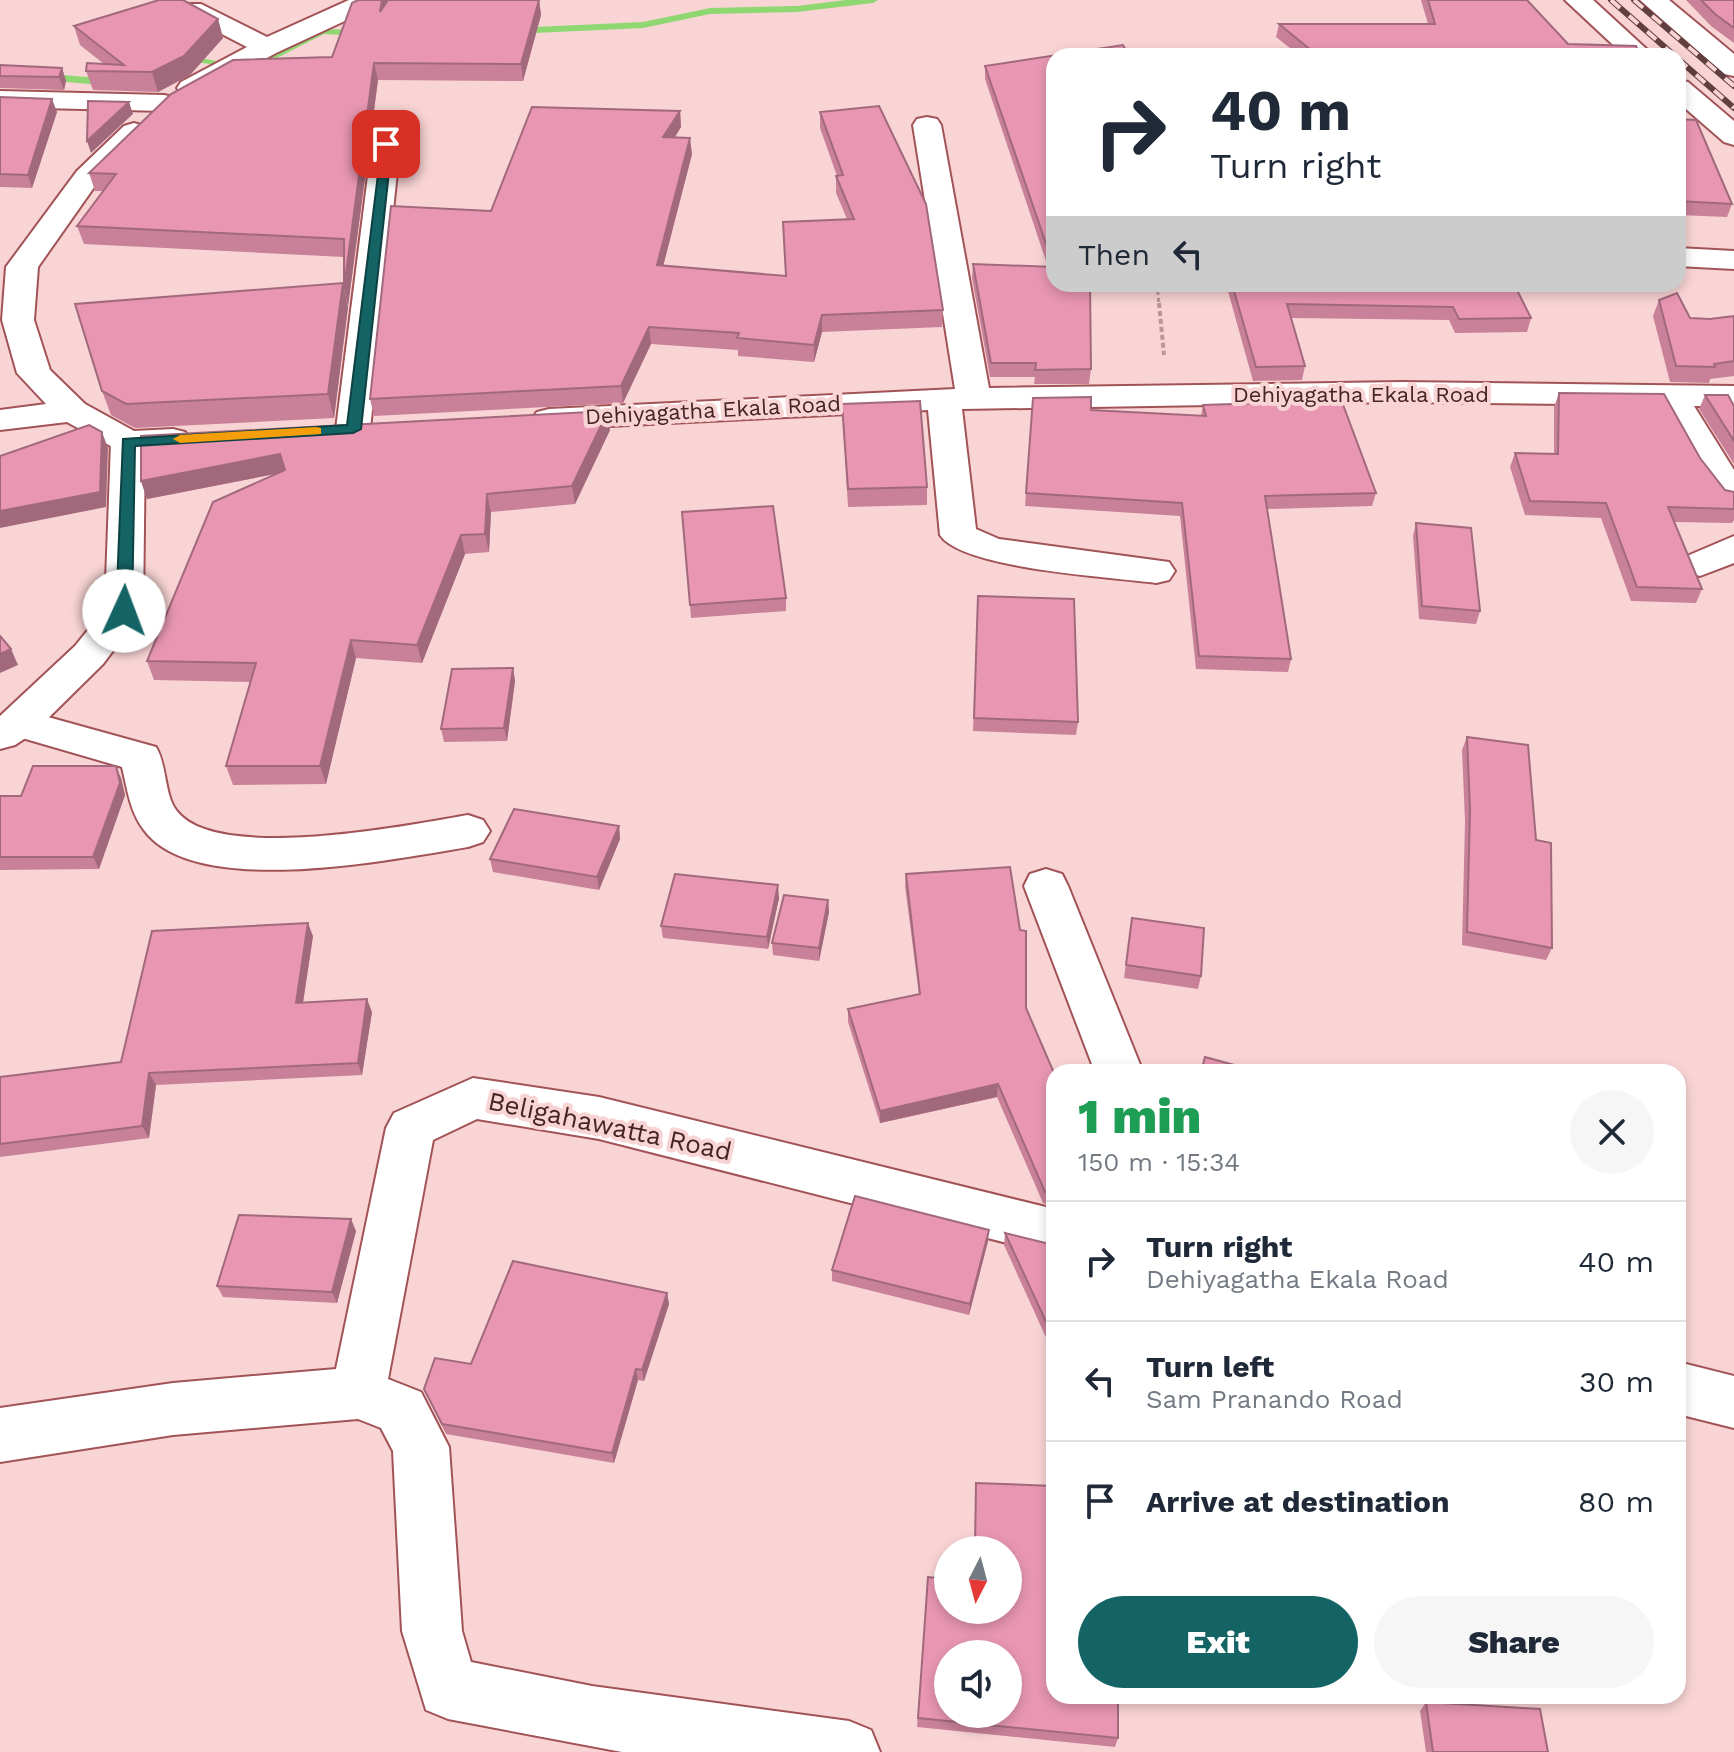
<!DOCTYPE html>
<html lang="en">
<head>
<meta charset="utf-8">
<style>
  body { margin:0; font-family:"Work Sans",sans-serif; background:#f6f6f7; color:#1f2937; height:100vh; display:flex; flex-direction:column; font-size:30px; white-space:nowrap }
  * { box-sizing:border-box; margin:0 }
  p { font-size:26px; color:#747a83 }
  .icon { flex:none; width:44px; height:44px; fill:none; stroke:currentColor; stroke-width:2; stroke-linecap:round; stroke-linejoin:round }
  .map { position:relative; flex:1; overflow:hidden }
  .details { position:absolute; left:1046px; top:1064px; width:640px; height:640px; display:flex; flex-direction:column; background:#fff; border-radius:24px; box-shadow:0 4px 12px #0003 }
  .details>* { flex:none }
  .banner { position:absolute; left:1046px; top:48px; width:640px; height:244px; border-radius:24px; box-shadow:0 4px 12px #0003; background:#fff; color:#1f2937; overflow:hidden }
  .needle { width:52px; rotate:186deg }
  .fabs { position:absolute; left:934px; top:1536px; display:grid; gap:16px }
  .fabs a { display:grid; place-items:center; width:88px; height:88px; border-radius:50%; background:#fff; box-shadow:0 4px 12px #0003; font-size:40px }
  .pin { position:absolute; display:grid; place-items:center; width:68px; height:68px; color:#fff; margin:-34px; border-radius:16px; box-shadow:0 4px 12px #0006 }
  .me { position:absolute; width:88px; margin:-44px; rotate:2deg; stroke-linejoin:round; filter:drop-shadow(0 0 6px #0008) }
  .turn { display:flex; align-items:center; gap:28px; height:168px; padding:0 32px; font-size:36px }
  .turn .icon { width:104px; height:104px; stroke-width:2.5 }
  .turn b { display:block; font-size:56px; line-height:68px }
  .then { display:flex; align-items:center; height:76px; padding:0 32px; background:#0003; gap:16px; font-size:30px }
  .round { display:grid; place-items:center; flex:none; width:84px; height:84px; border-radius:42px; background:#f6f6f7 }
  .overview { display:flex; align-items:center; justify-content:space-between; height:136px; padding:0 32px }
  h1 { font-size:48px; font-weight:800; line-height:60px; color:#1e9e55 }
  .button { display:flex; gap:16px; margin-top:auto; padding:16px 32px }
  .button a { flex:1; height:92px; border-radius:48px; background:#146466; color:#fff; font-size:32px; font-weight:800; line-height:92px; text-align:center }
  .button a+a { background:#f6f6f7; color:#1f2937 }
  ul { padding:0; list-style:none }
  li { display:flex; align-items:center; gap:24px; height:120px; padding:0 32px; border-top:2px solid #e0e1e3 }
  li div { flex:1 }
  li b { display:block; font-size:30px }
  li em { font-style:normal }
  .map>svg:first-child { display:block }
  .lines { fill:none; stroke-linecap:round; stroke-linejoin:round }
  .stream { fill:#8ed771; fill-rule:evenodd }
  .minor-casing { stroke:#a25357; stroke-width:4 }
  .tertiary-casing { stroke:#a25357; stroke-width:4 }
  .path-far1 { stroke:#ba9697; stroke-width:3; stroke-dasharray:4 3; stroke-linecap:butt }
  .path { stroke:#ba9697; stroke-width:4; stroke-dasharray:5 3; stroke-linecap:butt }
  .minor { fill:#fff; fill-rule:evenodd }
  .tertiary { fill:#fff; fill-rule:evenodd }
  .rail-casing { stroke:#613e40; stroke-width:6 }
  .rail { stroke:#f9d4d4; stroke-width:4; stroke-dasharray:12; stroke-linecap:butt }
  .wall { fill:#c88199 }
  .shaded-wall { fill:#a2697d }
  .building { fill:#e896b2; stroke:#a2697d; stroke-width:2; fill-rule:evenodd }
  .route { fill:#146466; stroke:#0d4142; stroke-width:2 }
  .slow { fill:#f59e0b }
  .labels { text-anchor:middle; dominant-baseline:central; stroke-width:8; stroke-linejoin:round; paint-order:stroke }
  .far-street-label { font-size:22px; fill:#462426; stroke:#f9d4d4 }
  .street-label { font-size:26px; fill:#462426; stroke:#f9d4d4 }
</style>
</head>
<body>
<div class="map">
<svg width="1734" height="1752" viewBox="0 0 1734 1752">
  <rect width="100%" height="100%" fill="#f9d4d4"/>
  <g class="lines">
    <g class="stream">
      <polygon points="846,0 878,0 873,3 797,12 710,14 643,28 513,34 508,31 513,28 643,22 710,8 797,6"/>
      <polygon points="318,29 363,30 368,33 363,36 324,34 251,71 241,69"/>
      <polygon points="181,54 221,62 216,65 177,59 176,57"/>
      <polygon points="0,70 99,78 111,73 117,76 101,85 0,76"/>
    </g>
    <defs>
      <g id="minor">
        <polygon points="349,0 383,0 379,5 276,53 201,94 191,96 181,94 177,88 181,82 247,47 183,14 179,9 183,4 201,4 267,37"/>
        <polygon points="1565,0 1593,0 1654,56 1625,56"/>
        <polygon points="1640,0 1669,0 1734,54 1734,76 1724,74"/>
        <polygon points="1678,80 1688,82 1734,121 1734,145 1724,142 1678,102"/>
        <polygon points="0,91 164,95 174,97 178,103 174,109 164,111 0,107"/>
        <path d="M 927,117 L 937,119 L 941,125 L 989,388 L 1402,382 L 1734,386 L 1734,406 L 1694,406 L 1734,470 L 1734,505 L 1721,502 L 1697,470 L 1660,405 L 1402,402 L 962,409 L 976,529 L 999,539 L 1169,562 L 1175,571 L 1169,580 L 1156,583 C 1112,577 962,569 940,535 L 928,410 L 549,429 L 537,426 L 532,419 L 537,412 L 549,409 L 955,389 L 913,125 L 917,119 Z"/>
        <polygon points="134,123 144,126 148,132 97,183 38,267 34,320 50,370 85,404 134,431 173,429 185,432 190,439 185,446 128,452 116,449 67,422 0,430 0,410 46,404 17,373 2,320 6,267 77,171 124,126"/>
        <polygon points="386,135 396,138 400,144 370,429 365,436 353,439 341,436 336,429 372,144 376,138"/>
        <polygon points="1678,248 1734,251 1734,269 1678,266"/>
        <polygon points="1734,536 1734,563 1700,576 1687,572 1681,564 1687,556"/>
        <path d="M 19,709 L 156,747 C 167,765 164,793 176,810 C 215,864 409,825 468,815 L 483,820 L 490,831 L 483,842 L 468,847 C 394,859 195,900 144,830 C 130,812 127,788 122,767 L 5,733 L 0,721 L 5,713 Z"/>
        <polygon points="1046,869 1062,874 1068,886 1143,1072 1095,1072 1024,886 1030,874"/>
        <polygon points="473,1078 599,1097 1054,1209 1054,1255 599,1139 477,1119 433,1140 388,1379 421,1392 449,1447 462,1631 471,1662 592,1686 849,1721 871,1730 880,1752 622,1752 448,1719 426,1710 402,1631 393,1451 381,1428 358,1419 173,1435 0,1462 0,1408 173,1383 336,1369 386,1128 394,1113"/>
        <polygon points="1678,1362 1734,1376 1734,1428 1678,1414"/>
      </g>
      <polygon id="tertiary" points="128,432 140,435 145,442 143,611 103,664 33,733 15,745 0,749 0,716 75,646 105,609 111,442 116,435"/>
    </defs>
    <use href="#minor" class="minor-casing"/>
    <use href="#tertiary" class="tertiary-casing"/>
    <polyline class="path-far1" points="1157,284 1159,305"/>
    <polyline class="path" points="1159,303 1164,355"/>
    <use href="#minor" class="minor"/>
    <use href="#tertiary" class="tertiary"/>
    <defs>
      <g id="rail">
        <polyline points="1611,0 1675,56"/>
        <polyline points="1634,0 1734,86"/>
        <polyline points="1678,59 1734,108"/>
      </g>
    </defs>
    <use href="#rail" class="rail-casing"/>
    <use href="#rail" class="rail"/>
  </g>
  <g class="wall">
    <polygon points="358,0 387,0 387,2 388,0 539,0 541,15 523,81 378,80 348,306 344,288 344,257 84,244 77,226 103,191 95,191 89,173 332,57"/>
    <polygon points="1421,0 1527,0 1568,44 1640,56 1300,56 1276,37 1279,24 1428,24"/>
    <polygon points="1686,0 1734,0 1734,43 1711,26"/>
    <polygon points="218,19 223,38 190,75 158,92 93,90 86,71 104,64 80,45 74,26"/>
    <polygon points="1054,56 1091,369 1089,384 1034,384 1035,377 990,377 972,278 973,264 1048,267 985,79 985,66"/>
    <polygon points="0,65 62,68 66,81 64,90 0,88"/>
    <polygon points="0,97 57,112 32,188 0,187"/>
    <polygon points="680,111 681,127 675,137 692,154 663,266 786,276 847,219 836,193 836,176 837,176 820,128 820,112 943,310 942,327 822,332 814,362 738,356 738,350 651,344 623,403 374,416 370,399 491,211"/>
    <polygon points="1678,119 1732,204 1727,217 1678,215"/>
    <polygon points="1226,284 1514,284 1531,318 1527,332 1455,333 1449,320 1291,318 1305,366 1302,380 1253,381"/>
    <polygon points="1659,300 1690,318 1710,319 1734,316 1734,376 1710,379 1709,383 1670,382 1653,316"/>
    <polygon points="348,307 334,418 135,428 111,415 102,391"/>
    <polygon points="1559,393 1700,458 1725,490 1734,492 1734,520 1732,523 1674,522 1702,589 1696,603 1631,601 1601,518 1525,515 1510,467 1515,453 1554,454 1554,407"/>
    <polygon points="1263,395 1315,402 1376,493 1372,506 1267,509 1291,659 1288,672 1196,669 1180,516 1025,506 1033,398 1091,410 1201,416 1203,405 1261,404"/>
    <polygon points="1705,395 1734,406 1734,464 1699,409"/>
    <polygon points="842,404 927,487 927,505 848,507"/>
    <polygon points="608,411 610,430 575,504 491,512 489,552 465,554 422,663 356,658 326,784 233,785 226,766 251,682 154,680 147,661 275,474 147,499 141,481"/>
    <polygon points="1416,523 1480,611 1476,624 1419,619 1413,536"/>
    <polygon points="978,596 1078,722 1076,735 973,731"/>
    <polygon points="786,598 786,611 691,618 690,605"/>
    <polygon points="513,668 515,681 507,741 444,742 441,729"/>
    <polygon points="1467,737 1536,840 1552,948 1546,960 1462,945 1465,821 1462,750"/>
    <polygon points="121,778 125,795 99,869 0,870 0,796 21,796"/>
    <polygon points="619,826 620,839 599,890 493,872 490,859"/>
    <polygon points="906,874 1026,1008 1054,1073 1054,1207 1043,1203 997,1097 880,1123 848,1022 848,1009 919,994 905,886"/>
    <polygon points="779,898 768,949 663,938 661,926"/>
    <polygon points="828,900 829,912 819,961 773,955 772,943"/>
    <polygon points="1132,918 1201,976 1198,989 1124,978"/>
    <polygon points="313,936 303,1003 372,1012 362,1075 156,1085 149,1138 0,1157 0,1077 121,1062"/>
    <polygon points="356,1231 337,1303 223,1297 217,1286"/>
    <polygon points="1005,1233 1054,1245 1054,1355 1004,1245"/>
    <polygon points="988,1241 969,1315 832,1281 832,1270"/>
    <polygon points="667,1293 669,1304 644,1381 638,1380 614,1463 446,1434 424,1389 471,1364"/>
    <polygon points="976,1483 1118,1738 1115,1747 917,1727 928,1577 948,1610 1008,1550 974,1550"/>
    <polygon points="1426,1702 1548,1752 1426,1752 1420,1711"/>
  </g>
  <g class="shaded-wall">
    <polygon points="382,0 387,0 384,28 380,12"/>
    <polygon points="539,0 541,15 523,81 521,64"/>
    <polygon points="218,19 223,38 190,75 158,92 152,72"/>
    <polygon points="374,63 378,80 348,306 344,288"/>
    <polygon points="62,68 66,81 64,90 59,77"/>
    <polygon points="52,99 57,112 32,188 28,175"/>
    <polygon points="129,102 133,114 91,153 87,141"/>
    <polygon points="680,111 681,127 665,153 663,137"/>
    <polygon points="690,138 692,154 659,282 657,265"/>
    <polygon points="343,283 348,307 334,418 328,394"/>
    <polygon points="822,315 822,332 814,362 814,345"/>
    <polygon points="649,327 651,344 623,403 621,386"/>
    <polygon points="608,411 610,430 575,504 572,486"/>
    <polygon points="102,432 108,448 106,507 0,528 0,511"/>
    <polygon points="280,454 285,472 147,499 141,481"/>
    <polygon points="487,494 491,512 489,552 485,534"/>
    <polygon points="461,535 465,554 422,663 417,645"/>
    <polygon points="351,640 356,658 326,784 320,766"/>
    <polygon points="11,649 18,665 0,673 0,654"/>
    <polygon points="513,668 515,681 507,741 504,728"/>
    <polygon points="116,766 121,778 125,795 99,869 93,857"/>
    <polygon points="619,826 620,839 599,890 597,877"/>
    <polygon points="778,885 779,898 768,949 767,937"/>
    <polygon points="828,900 829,912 819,961 819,948"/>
    <polygon points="308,923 313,936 301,1015 296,1003"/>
    <polygon points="367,999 372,1012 362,1075 358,1063"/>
    <polygon points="149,1073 156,1085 149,1138 142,1126"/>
    <polygon points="998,1084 997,1097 880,1123 880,1111"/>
    <polygon points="351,1219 356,1231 337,1303 332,1292"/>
    <polygon points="989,1230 988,1241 969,1315 970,1304"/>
    <polygon points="667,1293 669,1304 644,1381 642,1370"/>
    <polygon points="636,1369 638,1380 614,1463 612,1453"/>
  </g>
  <g class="building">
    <polygon points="159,0 183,0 218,19 184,56 152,72 86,71 87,63 124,65 74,26"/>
    <polygon points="358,0 382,0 380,12 388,0 539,0 521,64 374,63 344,288 344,239 77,226 116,174 89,173 171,94 233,60 332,57 352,3"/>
    <polygon points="1428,0 1527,0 1568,44 1636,46 1640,56 1318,56 1279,24 1435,24"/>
    <polygon points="1701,0 1734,0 1734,28 1715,14"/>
    <polygon points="1123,45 1129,56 1054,56 1054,284 1090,284 1091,369 1035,370 1036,363 991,363 973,264 1054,267 985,66"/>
    <polygon points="0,65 62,68 59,77 0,76"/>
    <polygon points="0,97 52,99 28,175 0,174"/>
    <polygon points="88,101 129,102 87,141"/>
    <polygon points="879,106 926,204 943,310 822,315 814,345 737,338 739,333 649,327 621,386 370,399 391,206 491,211 532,107 680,111 663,137 690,138 657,265 786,276 783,222 854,219 836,176 843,175 820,112"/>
    <polygon points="1678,119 1696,120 1732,204 1678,201"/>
    <polygon points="343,283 328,394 126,404 102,391 75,304"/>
    <polygon points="1232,284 1514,284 1531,318 1459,319 1453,307 1287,304 1305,366 1256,367"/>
    <polygon points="1677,293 1690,318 1710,319 1734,316 1734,361 1714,364 1715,367 1676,366 1659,300"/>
    <polygon points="1559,393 1664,394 1700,458 1725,490 1734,492 1734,509 1668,507 1702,589 1637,587 1606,503 1530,501 1515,453 1558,454"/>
    <polygon points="1313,394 1315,402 1342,402 1376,493 1265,496 1291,659 1199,656 1182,503 1026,493 1033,398 1091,397 1091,410 1206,416 1203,405 1265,403 1263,395"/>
    <polygon points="1705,395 1728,395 1734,406 1734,441"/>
    <polygon points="920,401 927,487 848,489 842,404"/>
    <polygon points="608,411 572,486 487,494 485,534 461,535 417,645 351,640 320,766 226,766 256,663 147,661 213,502 285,470 280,454 141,481 141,436"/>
    <polygon points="89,425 102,432 100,492 0,511 0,456"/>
    <polygon points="773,506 786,598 690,605 682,512"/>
    <polygon points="1416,523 1471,528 1480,611 1422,606"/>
    <polygon points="978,596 1074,599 1078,722 974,718"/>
    <polygon points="0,636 11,649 0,654"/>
    <polygon points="513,668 504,728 441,729 452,669"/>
    <polygon points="1467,737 1528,745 1536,840 1551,843 1552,948 1467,932 1470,809"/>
    <polygon points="33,766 116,766 120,783 93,857 0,857 0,796 21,796"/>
    <polygon points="514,809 619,826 597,877 490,859"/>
    <polygon points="1010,867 1020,930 1026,931 1026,1008 1054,1073 1054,1195 1045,1192 998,1084 880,1111 848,1009 920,994 906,874"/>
    <polygon points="675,874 778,885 767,937 661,926"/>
    <polygon points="784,895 828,900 819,948 772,943"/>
    <polygon points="1132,918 1204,928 1201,976 1126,965"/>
    <polygon points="308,923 296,1003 367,999 358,1063 149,1073 142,1126 0,1144 0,1077 121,1062 152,931"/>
    <polygon points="1205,1057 1260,1072 1201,1072"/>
    <polygon points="855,1196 989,1230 970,1304 832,1270"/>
    <polygon points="239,1215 351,1219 332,1292 217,1286"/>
    <polygon points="1005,1233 1054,1245 1054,1339"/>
    <polygon points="513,1261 667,1293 642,1370 636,1369 612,1453 442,1424 424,1389 435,1358 471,1364"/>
    <path d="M 976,1483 L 1054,1486 L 1054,1696 L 1118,1696 L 1118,1738 L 918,1718 L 928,1577 L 948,1579 L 948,1610 L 1008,1610 L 1008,1550 L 975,1550 ZM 948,1654 L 1008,1654 L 1008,1714 L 948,1714 Z"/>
    <polygon points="1426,1702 1540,1709 1548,1752 1433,1752"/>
  </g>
  <polygon class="route" points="382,142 392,144 361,429 353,433 135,446 132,611 129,614 118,614 116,611 123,439 347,425"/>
  <polygon class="slow" points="316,427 321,428 321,434 180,443 173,439 180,435"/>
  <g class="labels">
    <g class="far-street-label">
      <text x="1361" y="394">Dehiyagatha Ekala Road</text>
      <text transform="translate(713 410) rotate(-3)">Dehiyagatha Ekala Road</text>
    </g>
    <g class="street-label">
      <text transform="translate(610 1126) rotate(12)">Beligahawatta Road</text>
    </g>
  </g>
</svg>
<div class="fabs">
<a><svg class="needle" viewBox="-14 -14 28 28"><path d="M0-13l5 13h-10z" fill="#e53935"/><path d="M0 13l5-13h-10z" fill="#747a83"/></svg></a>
<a><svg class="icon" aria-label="sound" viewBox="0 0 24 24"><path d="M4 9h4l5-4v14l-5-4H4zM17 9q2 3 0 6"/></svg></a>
</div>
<div class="pin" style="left:386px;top:144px;background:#d93025"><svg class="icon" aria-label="arrive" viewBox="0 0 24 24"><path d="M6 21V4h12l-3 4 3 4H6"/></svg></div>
<svg class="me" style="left:124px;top:611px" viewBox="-20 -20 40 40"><circle r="19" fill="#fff"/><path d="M0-13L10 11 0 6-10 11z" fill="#146466"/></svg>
<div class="banner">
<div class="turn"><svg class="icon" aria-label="right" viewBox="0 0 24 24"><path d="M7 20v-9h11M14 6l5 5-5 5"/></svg><div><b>40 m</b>Turn right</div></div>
<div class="then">Then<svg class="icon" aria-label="left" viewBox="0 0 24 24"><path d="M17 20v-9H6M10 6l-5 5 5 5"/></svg></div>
</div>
<section class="details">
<div class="overview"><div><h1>1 min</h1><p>150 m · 15:34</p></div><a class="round"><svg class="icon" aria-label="close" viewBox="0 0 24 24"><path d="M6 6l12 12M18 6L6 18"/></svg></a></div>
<ul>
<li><svg class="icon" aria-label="right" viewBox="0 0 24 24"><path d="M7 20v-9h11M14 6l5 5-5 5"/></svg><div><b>Turn right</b><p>Dehiyagatha Ekala Road</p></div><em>40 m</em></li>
<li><svg class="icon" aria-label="left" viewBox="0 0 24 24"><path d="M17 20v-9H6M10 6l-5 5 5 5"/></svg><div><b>Turn left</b><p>Sam Pranando Road</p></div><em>30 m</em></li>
<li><svg class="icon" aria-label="arrive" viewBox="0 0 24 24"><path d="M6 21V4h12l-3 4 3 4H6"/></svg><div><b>Arrive at destination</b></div><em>80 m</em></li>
</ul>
<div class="button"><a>Exit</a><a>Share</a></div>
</section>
</div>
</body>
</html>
